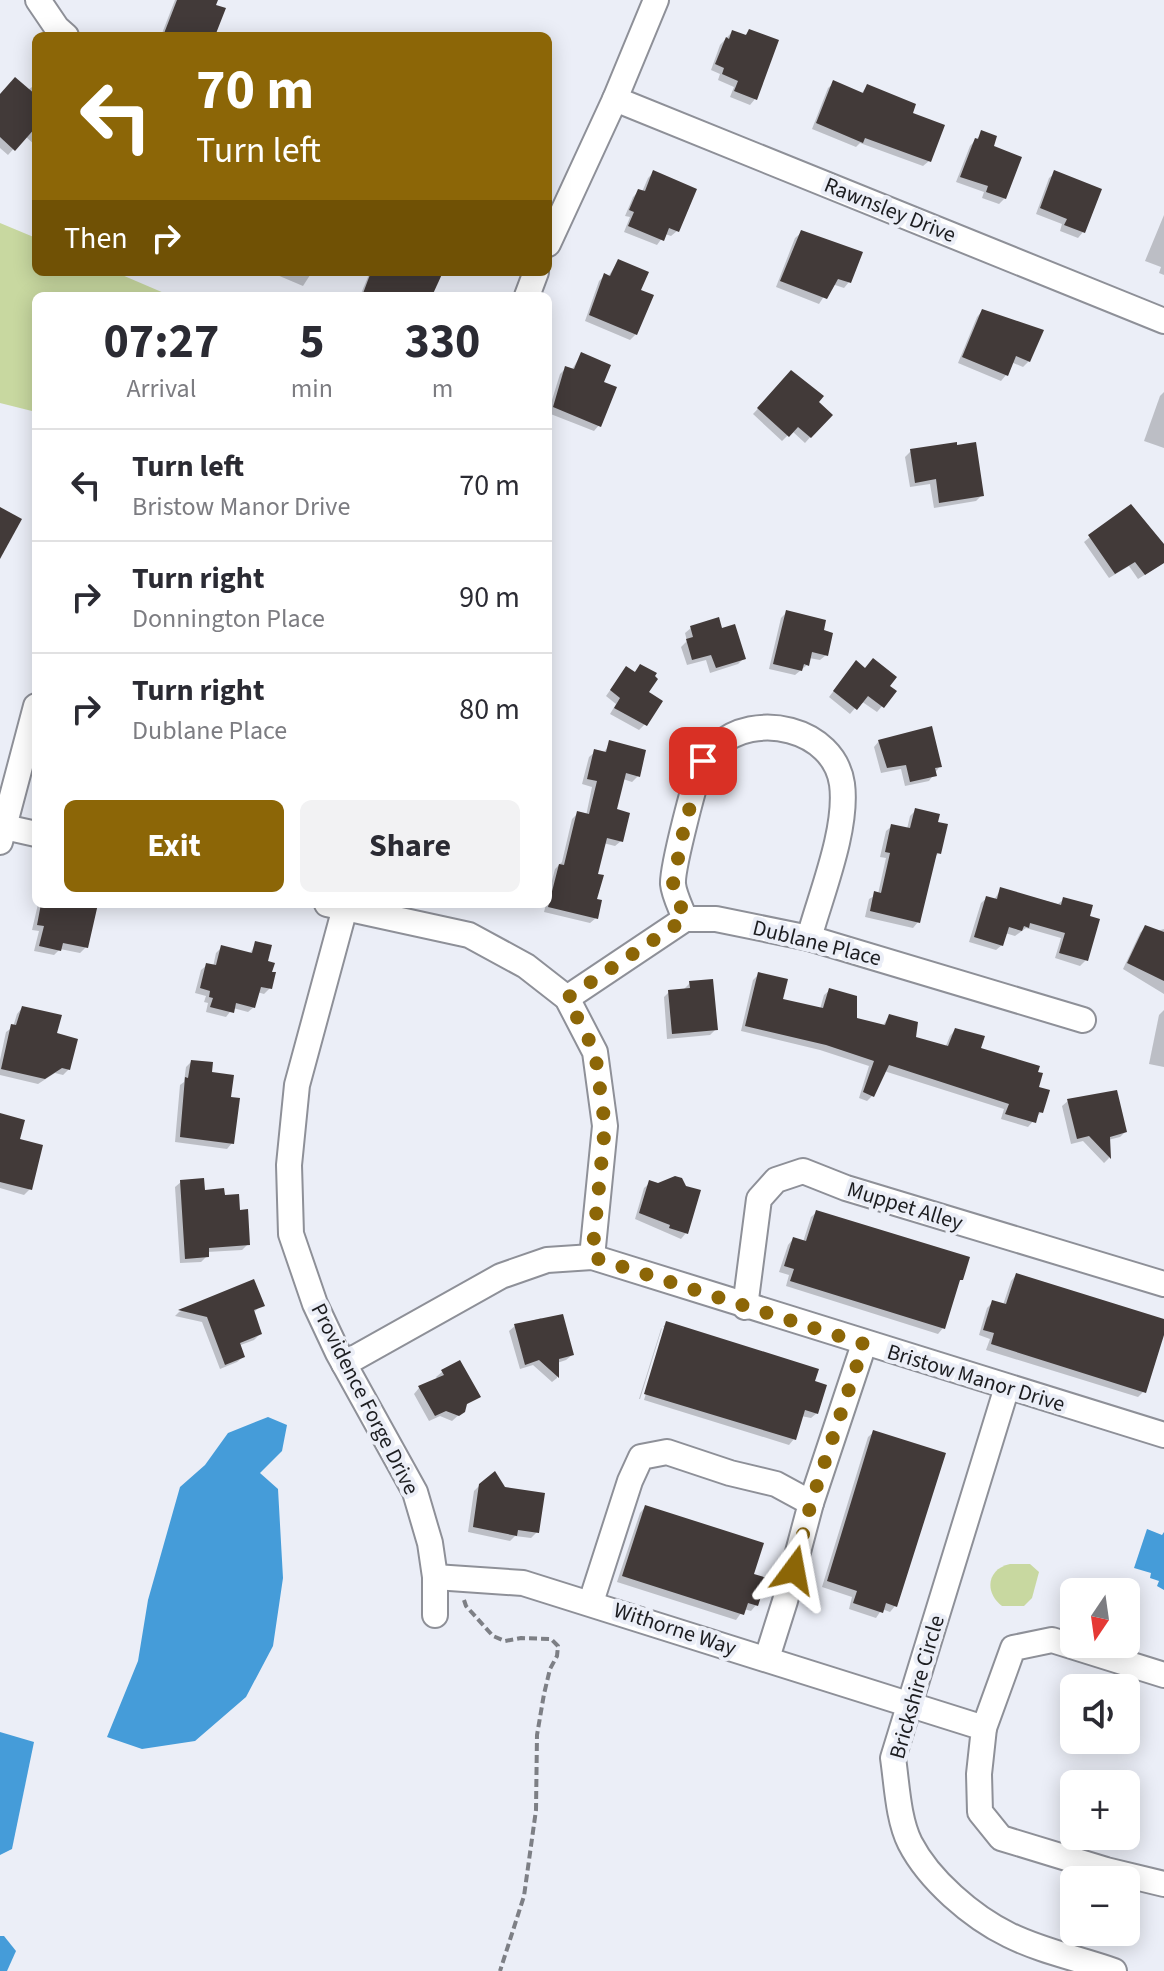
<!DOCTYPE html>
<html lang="en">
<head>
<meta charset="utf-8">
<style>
  body { margin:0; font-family:"Source Sans 3",sans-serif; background:#f2f2f3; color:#2b2b33; height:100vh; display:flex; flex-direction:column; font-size:30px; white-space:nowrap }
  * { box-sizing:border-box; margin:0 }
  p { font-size:26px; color:#7c7c81 }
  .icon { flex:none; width:44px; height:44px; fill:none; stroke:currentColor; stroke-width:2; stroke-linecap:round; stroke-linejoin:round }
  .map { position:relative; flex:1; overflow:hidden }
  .details { position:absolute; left:32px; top:292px; width:520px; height:616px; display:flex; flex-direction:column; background:#fff; border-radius:12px; box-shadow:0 4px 20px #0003 }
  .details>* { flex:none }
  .hud { position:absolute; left:32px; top:32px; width:520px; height:244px; border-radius:12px; box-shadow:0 4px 20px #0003; background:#8c6607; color:#fff; overflow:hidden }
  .needle { width:52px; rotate:193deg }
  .buttons { position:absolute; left:1060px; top:1578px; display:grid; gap:16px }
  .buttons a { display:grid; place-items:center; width:80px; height:80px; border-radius:12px; background:#fff; box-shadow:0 4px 20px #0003; font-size:40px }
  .pin { position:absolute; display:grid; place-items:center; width:68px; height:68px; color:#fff; margin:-34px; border-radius:16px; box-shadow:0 4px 12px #0006 }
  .me { position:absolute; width:88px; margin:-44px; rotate:13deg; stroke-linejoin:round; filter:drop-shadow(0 0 6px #0008) }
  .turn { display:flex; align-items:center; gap:28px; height:168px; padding:0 32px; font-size:36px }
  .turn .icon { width:104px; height:104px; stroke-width:2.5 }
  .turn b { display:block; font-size:56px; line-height:68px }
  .then { display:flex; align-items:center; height:76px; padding:0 32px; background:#0003; gap:16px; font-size:30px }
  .eta { display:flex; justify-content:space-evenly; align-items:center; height:136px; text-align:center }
  .eta b { font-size:48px; font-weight:700; line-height:56px }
  .action { display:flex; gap:16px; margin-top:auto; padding:16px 32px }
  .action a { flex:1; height:92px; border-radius:12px; background:#8c6607; color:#fff; font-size:32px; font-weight:700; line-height:92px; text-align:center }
  .action a+a { background:#f2f2f3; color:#2b2b33 }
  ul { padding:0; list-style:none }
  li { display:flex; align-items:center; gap:24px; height:112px; padding:0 32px; border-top:2px solid #e1e1e2 }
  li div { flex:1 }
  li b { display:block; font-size:30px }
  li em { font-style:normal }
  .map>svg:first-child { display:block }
  .green { fill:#c8d8a0 }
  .water { fill:#459cd9 }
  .shadow { fill:#0003 }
  .building { fill:#423a39 }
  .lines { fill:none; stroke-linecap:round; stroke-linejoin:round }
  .minor-casing { stroke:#8e9098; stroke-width:28 }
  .path { stroke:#7d7f85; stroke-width:4; stroke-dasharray:8 4; stroke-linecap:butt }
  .minor { stroke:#fff; stroke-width:24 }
  .route { stroke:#8c6607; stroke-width:14; stroke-dasharray:0 25.2 }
  .labels { text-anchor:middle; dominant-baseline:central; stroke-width:8; stroke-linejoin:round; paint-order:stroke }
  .street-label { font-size:22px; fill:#1c1d20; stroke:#ebeef7 }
</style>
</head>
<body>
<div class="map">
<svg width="1164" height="1971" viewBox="0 0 1164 1971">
  <rect width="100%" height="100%" fill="#ebeef7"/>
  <g class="green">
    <polygon points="0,223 36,238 36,272 115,272 171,296 36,296 36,412 0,403"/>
    <path d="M 1010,1564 L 1030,1564 L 1039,1572 L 1032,1598 L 1024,1606 L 1002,1606 C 984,1592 987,1569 1010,1564 Z"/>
  </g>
  <g class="water">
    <polygon points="268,1417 287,1425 282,1451 260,1473 278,1489 283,1578 273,1646 246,1697 195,1741 142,1749 107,1737 138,1661 148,1600 180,1487 205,1465 228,1433"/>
    <polygon points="1147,1529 1162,1535 1164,1532 1164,1590 1157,1586 1159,1581 1150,1578 1151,1573 1134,1568"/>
    <polygon points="0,1732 34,1742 12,1849 0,1855"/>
    <polygon points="0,1936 4,1936 16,1951 7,1971 0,1971"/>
  </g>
  <g class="shadow">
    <polygon points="175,0 216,0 215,31 227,36 161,36"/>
    <polygon points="750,31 755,99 750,105 730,97 734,87 718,80 720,74 711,70 720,45 732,32 744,36"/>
    <polygon points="834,83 861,94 867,86 911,114 929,161 923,166 860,143 856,147 812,129 828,88"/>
    <polygon points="32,87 36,91 36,146 25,136 8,155 0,148 0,96 28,90"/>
    <polygon points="982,133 991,147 1005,198 999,204 982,198 984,192 956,182 970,146"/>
    <polygon points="653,173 677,231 671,236 665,234 657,245 624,232 630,217 625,216 633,197 639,191 642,192 648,178"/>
    <polygon points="1055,173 1083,232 1078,238 1060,231 1062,224 1036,214 1049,178"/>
    <polygon points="1164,215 1164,275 1159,273 1161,267 1145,261"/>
    <polygon points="801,233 849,282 844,288 832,284 819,304 776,287 795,238"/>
    <polygon points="618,261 636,334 630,340 585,321 599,281 605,275 608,277"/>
    <polygon points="270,272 312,272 303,286"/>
    <polygon points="370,272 438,272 430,296 360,296"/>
    <polygon points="982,311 1029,361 1023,367 1011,362 1006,375 1001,381 958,363 977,317"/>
    <polygon points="581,355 602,384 599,425 594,431 548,413 560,374 566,368 571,371"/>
    <polygon points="791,373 830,415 805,443 792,431 782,441 753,414"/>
    <polygon points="1164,392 1164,448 1144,441 1160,396"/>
    <polygon points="911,451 982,495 976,501 934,508 930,484 910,487 905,457"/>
    <polygon points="1090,537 1164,547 1164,563 1138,579 1129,566 1109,578 1084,542"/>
    <polygon points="787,612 822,632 826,655 820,660 809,658 807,665 795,675 769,669 781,618"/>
    <polygon points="691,628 720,630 744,658 738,664 710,673 706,660 687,665 681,647 687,641 685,633"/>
    <polygon points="640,666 646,692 645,724 639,730 610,714 616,704 606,696 626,668 634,673"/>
    <polygon points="851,668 894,692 877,712 861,701 850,714 829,697"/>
    <polygon points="879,741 940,766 929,781 905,786 901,769 881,773 874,747"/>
    <polygon points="610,743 638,776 632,782 623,779 614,811 621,841 615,846 603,843 595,875 596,918 590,923 544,912 555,869 562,862 572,819 578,813 586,816 592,787 582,784 589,757 595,752 603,754"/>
    <polygon points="916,810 939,853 933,858 918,922 913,928 865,917 869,899 878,894 886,858 880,857 886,831 892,826 907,829 910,816"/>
    <polygon points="1001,889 1058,904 1064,899 1086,960 1080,966 1055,958 1061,938 1026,928 1015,936 1005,933 1002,945 996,950 969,942 981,903 987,898 994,900"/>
    <polygon points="38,904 96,904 86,947 80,953 60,949 54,955 34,951 39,931 32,930"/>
    <polygon points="1145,927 1157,931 1164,929 1164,994 1123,969 1140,933"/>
    <polygon points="256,943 266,963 270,988 264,994 257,992 254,1007 248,1012 233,1008 226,1017 206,1012 208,1003 204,1002 206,996 195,993 201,970 207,965 213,967 216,953 222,947 249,955"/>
    <polygon points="759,974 781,1000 820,1009 824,995 830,990 855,1020 882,1027 889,1016 913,1038 945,1048 950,1036 955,1030 979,1050 1037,1089 1041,1112 1028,1127 1001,1119 1004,1109 884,1071 873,1095 867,1101 859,1098 869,1066 820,1050 741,1031 753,980"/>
    <polygon points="690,983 716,1029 710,1035 667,1039 664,997 669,992 684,989"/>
    <polygon points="22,1008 55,1035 69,1069 63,1075 55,1073 38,1084 0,1075 0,1060 6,1032 13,1027 17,1014"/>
    <polygon points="1164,1010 1164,1067 1149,1064 1159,1015"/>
    <polygon points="191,1062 210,1074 229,1099 232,1143 227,1149 175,1142 180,1085 184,1082 186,1067"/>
    <polygon points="1068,1101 1125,1132 1120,1137 1108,1140 1109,1158 1104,1163 1083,1141 1071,1144 1062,1106"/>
    <polygon points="0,1115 18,1141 30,1189 24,1195 0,1188"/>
    <polygon points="181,1182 223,1197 239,1212 248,1244 242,1250 207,1252 207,1256 201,1262 180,1263 175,1187"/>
    <polygon points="650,1183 686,1233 681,1239 635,1219 644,1188"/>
    <polygon points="817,1212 961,1279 957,1284 943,1328 938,1334 786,1286 789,1275 779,1272 788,1245 793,1239 803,1242 811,1217"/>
    <polygon points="1016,1275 1164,1321 1144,1391 1138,1397 986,1350 990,1339 979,1335 987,1308 993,1302 1003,1305 1011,1281"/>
    <polygon points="253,1282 262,1305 253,1313 260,1334 254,1340 238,1346 243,1357 237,1362 220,1369 202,1322 175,1316 179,1312"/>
    <polygon points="541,1318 572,1355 566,1360 557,1363 557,1378 552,1382 533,1365 520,1369 509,1331 515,1326"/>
    <polygon points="667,1323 813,1383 817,1413 811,1418 801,1416 794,1439 789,1445 644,1400 666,1327 663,1327"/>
    <polygon points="662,1328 640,1399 639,1399 661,1329"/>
    <polygon points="460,1363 478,1396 464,1406 463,1411 452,1421 440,1416 429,1421 414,1394 419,1388 438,1380 436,1377 442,1372"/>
    <polygon points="874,1432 895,1606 890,1612 882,1609 876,1618 849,1609 852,1597 822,1587 868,1437"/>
    <polygon points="480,1485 537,1532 531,1538 515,1536 510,1541 468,1532 474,1491"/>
    <polygon points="645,1507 752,1575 756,1605 751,1611 744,1609 736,1620 617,1582 640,1513"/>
  </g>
  <g class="building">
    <polygon points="177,0 218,0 216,5 226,8 215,36 163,36"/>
    <polygon points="749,29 779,40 757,100 734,91 738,81 722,74 724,68 715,64 726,37 729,39 732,30 746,35"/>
    <polygon points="15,77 36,95 36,127 15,151 0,137 0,94"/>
    <polygon points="833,80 863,93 867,84 916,104 913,113 945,125 931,162 865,138 863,143 816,123"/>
    <polygon points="981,130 997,136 994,146 1022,157 1006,199 986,192 988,186 960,177 975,138 978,139"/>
    <polygon points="653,170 697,189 679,232 669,228 664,241 628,226 634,212 629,210 638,189 645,191"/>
    <polygon points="1054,170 1102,189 1085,233 1064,225 1067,219 1040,208"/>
    <polygon points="801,230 863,252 851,283 838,279 827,299 780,281"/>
    <polygon points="618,259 649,272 641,290 654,295 637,335 589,315 604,273 610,276"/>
    <polygon points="371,272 443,272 432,296 362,296"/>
    <polygon points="982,309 1044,330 1030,362 1016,356 1008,376 962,357"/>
    <polygon points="581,352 611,365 604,382 617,387 601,427 553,407 565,366 574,369"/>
    <polygon points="791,370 824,396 819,402 833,415 811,438 798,427 789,437 757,408"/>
    <polygon points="957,442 957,445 976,442 984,496 939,503 936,479 915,483 910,449"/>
    <polygon points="1131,504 1164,544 1164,563 1145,575 1135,562 1115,574 1088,535"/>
    <polygon points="0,507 22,519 0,559"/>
    <polygon points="786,610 826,620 824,630 833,633 828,656 812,652 809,666 804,664 802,671 773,664"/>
    <polygon points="719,617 722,628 735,624 746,659 716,668 711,655 692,660 686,639 693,637 690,626"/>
    <polygon points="873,658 897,677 890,686 897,691 884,708 868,696 857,710 833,691 856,660 865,668"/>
    <polygon points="640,664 657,673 655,676 658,679 649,692 663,701 647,726 614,708 620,698 610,690 626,666 635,672"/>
    <polygon points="932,726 942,767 935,768 937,776 910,782 906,765 887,768 878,740"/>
    <polygon points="609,740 646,750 640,777 626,773 617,809 630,813 623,842 607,838 598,874 604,875 597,899 602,900 598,919 548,907 559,864 564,865 577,811 589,814 597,781 587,779 594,749 606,752"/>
    <polygon points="915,808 940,814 938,822 948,824 941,854 937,853 920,923 870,911 874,891 881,893 890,853 885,852 891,824 910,828"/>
    <polygon points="1000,887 1061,905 1063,897 1093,905 1090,916 1100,919 1088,961 1059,953 1065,933 1030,923 1029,928 1024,926 1022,931 1009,927 1003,946 974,937 986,896 997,899"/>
    <polygon points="41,904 98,904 88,948 63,943 61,951 39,946 44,926 37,925"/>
    <polygon points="1145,925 1164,932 1164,981 1127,963"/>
    <polygon points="255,941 272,945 268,961 275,963 272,972 276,972 272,989 261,987 255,1008 236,1003 234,1013 210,1007 213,998 209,997 210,991 200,988 206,963 216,965 221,945 252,953"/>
    <polygon points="758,972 788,979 783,999 823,1008 829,988 857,996 857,1018 885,1025 889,1014 918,1022 916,1037 948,1046 955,1028 985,1036 981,1048 1040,1066 1038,1072 1043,1073 1039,1087 1050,1090 1043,1113 1039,1112 1036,1123 1005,1114 1009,1104 889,1065 874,1097 863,1092 874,1061 826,1045 745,1026"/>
    <polygon points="713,979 718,1030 672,1034 668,990 690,988 689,981"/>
    <polygon points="22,1006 62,1015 57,1033 78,1039 70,1070 62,1068 45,1079 1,1069 11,1024 16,1025"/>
    <polygon points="191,1060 213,1062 212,1072 234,1075 231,1097 240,1098 234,1144 180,1137 185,1077 188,1078"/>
    <polygon points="1117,1090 1127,1132 1110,1137 1111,1159 1089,1136 1077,1139 1067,1099"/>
    <polygon points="0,1113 25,1120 20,1139 43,1145 32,1190 0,1182"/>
    <polygon points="675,1176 682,1178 686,1186 701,1190 688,1234 669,1228 670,1225 639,1213 649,1180 658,1183"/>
    <polygon points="204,1178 205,1190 224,1188 225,1195 239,1194 240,1210 248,1209 250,1245 209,1248 209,1257 185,1259 180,1180"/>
    <polygon points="816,1210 970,1257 963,1280 960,1280 945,1329 790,1281 794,1269 784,1266 793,1237 806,1241"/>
    <polygon points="1016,1273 1164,1319 1164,1335 1146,1393 991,1344 994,1333 983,1330 992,1300 1006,1304"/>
    <polygon points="254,1279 265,1306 254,1310 262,1334 240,1343 245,1357 225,1365 207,1317 178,1310"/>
    <polygon points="563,1314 574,1355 559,1359 559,1378 539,1360 525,1365 514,1324"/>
    <polygon points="666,1321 819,1369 815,1381 827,1385 818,1414 805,1410 796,1440 644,1394"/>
    <polygon points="460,1360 481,1397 467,1404 465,1412 459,1416 446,1411 435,1416 418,1386 444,1375 441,1370"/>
    <polygon points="873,1430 946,1453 897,1607 886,1603 883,1613 853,1603 857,1591 827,1581"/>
    <polygon points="495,1471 505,1487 545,1493 539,1533 518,1530 517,1536 473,1527 479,1484"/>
    <polygon points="645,1505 764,1543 754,1574 767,1578 758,1606 748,1603 744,1615 622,1576"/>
  </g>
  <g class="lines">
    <defs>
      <g id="minor">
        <polyline points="38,0 57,28 66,36"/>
        <polyline points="615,99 1164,321"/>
        <polyline points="548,244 615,99 656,0"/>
        <polyline points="527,296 536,272"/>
        <polyline points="0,826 36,834"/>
        <polyline points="0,842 36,706"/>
        <polyline points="327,904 469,935 526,966 567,998 595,1052 605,1126 592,1257"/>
        <polyline points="346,904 297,1085 289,1165 291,1234 315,1304 338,1353 415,1492 430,1543 435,1577 435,1615"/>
        <path d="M 685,919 C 681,908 674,895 673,884 C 672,869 696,773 704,760 C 707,756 712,750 716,747 C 754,710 834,728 842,784 C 848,829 821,894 809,938"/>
        <polyline points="567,998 685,919 716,919 809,938 1083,1020"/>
        <polyline points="745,1307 759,1199 776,1180 803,1171 846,1188 1164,1284"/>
        <polyline points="344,1364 501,1276 547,1260 592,1257 1164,1435"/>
        <path d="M 1007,1387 L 893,1758 C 897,1785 898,1819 910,1843 C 929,1880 972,1917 1009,1935 C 1041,1951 1080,1959 1114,1971"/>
        <polyline points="811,1503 864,1344"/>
        <polyline points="435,1577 523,1583 984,1728 979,1774 980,1812 1001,1838 1106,1870 1164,1884"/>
        <polyline points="591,1602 630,1481 641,1457 667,1452 730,1473 776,1484 811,1503 785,1601 767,1658"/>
        <polyline points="984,1728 1013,1648 1052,1640 1164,1675"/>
      </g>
    </defs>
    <use href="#minor" class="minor-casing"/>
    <polyline class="path" points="464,1600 466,1606 493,1636 505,1641 521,1638 551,1639 558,1646 557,1656 550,1669 544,1694 537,1735 536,1810 524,1896 500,1971"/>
    <use href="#minor" class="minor"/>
  </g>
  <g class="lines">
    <polyline class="route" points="703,761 684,828 673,884 685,919 567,998 595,1052 605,1126 592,1257 864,1344 811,1503 794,1570"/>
  </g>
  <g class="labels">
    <g class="street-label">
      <text transform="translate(890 210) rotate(22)">Rawnsley Drive</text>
      <text transform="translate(817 943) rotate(14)">Dublane Place</text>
      <text transform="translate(905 1206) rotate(17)">Muppet Alley</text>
      <text transform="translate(976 1378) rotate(17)">Bristow Manor Drive</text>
      <text transform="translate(365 1399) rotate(63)">Providence Forge Drive</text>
      <text transform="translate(675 1629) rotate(18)">Withorne Way</text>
      <text transform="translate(917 1687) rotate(-74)">Brickshire Circle</text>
    </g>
  </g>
</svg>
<div class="buttons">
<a><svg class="needle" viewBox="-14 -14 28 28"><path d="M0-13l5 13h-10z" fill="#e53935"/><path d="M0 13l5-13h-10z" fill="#7c7c81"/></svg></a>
<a><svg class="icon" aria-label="sound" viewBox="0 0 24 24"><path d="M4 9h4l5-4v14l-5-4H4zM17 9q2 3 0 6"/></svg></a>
<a>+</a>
<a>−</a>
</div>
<div class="pin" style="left:703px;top:761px;background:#d93025"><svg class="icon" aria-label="arrive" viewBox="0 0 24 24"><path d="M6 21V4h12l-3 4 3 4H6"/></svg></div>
<svg class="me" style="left:794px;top:1570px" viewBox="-20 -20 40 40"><path d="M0-17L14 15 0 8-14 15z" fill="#8c6607" stroke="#fff" stroke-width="4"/></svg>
<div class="hud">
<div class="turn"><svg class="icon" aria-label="left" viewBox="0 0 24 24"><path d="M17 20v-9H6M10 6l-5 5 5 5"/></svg><div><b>70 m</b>Turn left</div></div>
<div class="then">Then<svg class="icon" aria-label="right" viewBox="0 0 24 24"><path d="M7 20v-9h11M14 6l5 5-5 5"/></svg></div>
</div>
<section class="details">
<div class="eta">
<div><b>07:27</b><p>Arrival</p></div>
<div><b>5</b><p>min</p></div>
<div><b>330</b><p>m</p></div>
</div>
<ul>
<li><svg class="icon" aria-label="left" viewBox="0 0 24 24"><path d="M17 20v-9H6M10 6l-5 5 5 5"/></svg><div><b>Turn left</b><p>Bristow Manor Drive</p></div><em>70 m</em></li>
<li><svg class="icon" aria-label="right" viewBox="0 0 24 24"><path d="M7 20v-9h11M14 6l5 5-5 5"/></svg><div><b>Turn right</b><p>Donnington Place</p></div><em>90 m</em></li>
<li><svg class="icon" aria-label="right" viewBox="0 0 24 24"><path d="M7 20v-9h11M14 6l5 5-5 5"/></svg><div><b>Turn right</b><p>Dublane Place</p></div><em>80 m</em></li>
</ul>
<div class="action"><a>Exit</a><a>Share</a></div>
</section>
</div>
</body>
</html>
